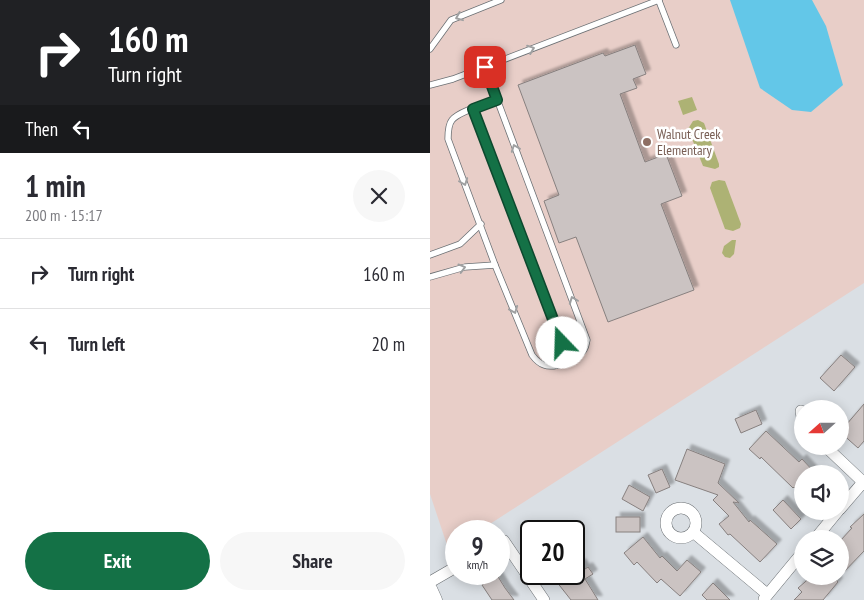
<!DOCTYPE html>
<html lang="en">
<head>
<meta charset="utf-8">
<style>
  body { margin:0; font-family:"PT Sans Narrow",sans-serif; background:#f7f7f7; color:#2b2b33; height:100vh; display:flex; flex-direction:column; font-size:19px; white-space:nowrap }
  * { box-sizing:border-box; margin:0 }
  p { font-size:16px; color:#7c7c81 }
  .icon { flex:none; width:28px; height:28px; fill:none; stroke:currentColor; stroke-width:2; stroke-linecap:round; stroke-linejoin:round }
  .map { position:relative; flex:1; overflow:hidden }
  .side { display:flex; flex-direction:column; background:#fff; width:430px }
  .side>* { flex:none }
  .banner { background:#202124; color:#fff; overflow:hidden }
  .needle { width:32px; rotate:249deg }
  .buttons { position:absolute; left:364px; top:400px; display:grid; gap:10px }
  .buttons a { display:grid; place-items:center; width:55px; height:55px; border-radius:50%; background:#fff; box-shadow:0 2px 12px #0003; font-size:25px }
  .speed { position:absolute; left:15px; top:520px; display:flex; gap:10px; font-size:25px; font-weight:700; text-align:center }
  .speed>* { display:grid; place-content:center; width:65px; height:65px; border-radius:50%; background:#fff; box-shadow:0 2px 12px #0003; line-height:1 }
  .speed small { font-size:12px; font-weight:400 }
  .speed .limit { border:2px solid #111; border-radius:8px; background:#fff; color:#111 }
  .pin { position:absolute; display:grid; place-items:center; width:42px; height:42px; color:#fff; margin:-21px; border-radius:10px; box-shadow:0 2px 8px #0006 }
  .me { position:absolute; width:55px; margin:-28px; rotate:339deg; stroke-linejoin:round; filter:drop-shadow(0 0 4px #0008) }
  .turn { display:flex; align-items:center; gap:18px; height:105px; padding:0 25px; font-size:22px }
  .turn .icon { width:65px; height:65px; stroke-width:2.5 }
  .turn b { display:block; font-size:35px; line-height:42px }
  .then { display:flex; align-items:center; height:48px; padding:0 25px; background:#0003; gap:10px; font-size:19px }
  .round { display:grid; place-items:center; flex:none; width:52px; height:52px; border-radius:26px; background:#f7f7f7 }
  .overview { display:flex; align-items:center; justify-content:space-between; height:85px; padding:0 25px }
  h1 { font-size:30px; font-weight:600; line-height:38px }
  .action { display:flex; gap:10px; margin-top:auto; padding:10px 25px }
  .action a { flex:1; height:58px; border-radius:30px; background:#147146; color:#fff; font-size:20px; font-weight:600; line-height:58px; text-align:center }
  .action a+a { background:#f7f7f7; color:#2b2b33 }
  ul { padding:0; list-style:none }
  li { display:flex; align-items:center; gap:15px; height:70px; padding:0 25px; border-top:1px solid #e1e1e2 }
  li div { flex:1 }
  li b { display:block; font-size:19px }
  li em { font-style:normal }
  main { display:flex; flex:1; min-height:0 }
  .map>svg:first-child { display:block }
  .education { fill:#e8cec8 }
  .green { fill:#adb274 }
  .water { fill:#63c7e8 }
  .building { fill:#cbc3c2; stroke:#87807f; filter:url(#shadow) }
  .lines { fill:none; stroke-linecap:round; stroke-linejoin:round }
  .service-casing { stroke:#6b7074; stroke-width:7 }
  .minor-casing { stroke:#6b7074; stroke-width:12 }
  .tertiary-casing { stroke:#6b7074; stroke-width:15 }
  .service { stroke:#fff; stroke-width:5.5 }
  .minor { stroke:#fff; stroke-width:11 }
  .tertiary { stroke:#fff; stroke-width:14 }
  .oneway { stroke:#9fa0a1 }
  .route-casing { stroke:#0d492e; stroke-width:12 }
  .route { stroke:#147146; stroke-width:9 }
  .education-dot { fill:#8d6e63; stroke:#fff; stroke-width:2 }
  .labels { text-anchor:middle; dominant-baseline:central; stroke-width:5; stroke-linejoin:round; paint-order:stroke }
  .education-label { font-size:14px; fill:#785e54; stroke:#fff; text-anchor:start }
</style>
</head>
<body>
<main>
<section class="side">
<div class="banner">
<div class="turn"><svg class="icon" aria-label="right" viewBox="0 0 24 24"><path d="M7 20v-9h11M14 6l5 5-5 5"/></svg><div><b>160 m</b>Turn right</div></div>
<div class="then">Then<svg class="icon" aria-label="left" viewBox="0 0 24 24"><path d="M17 20v-9H6M10 6l-5 5 5 5"/></svg></div>
</div>
<div class="overview"><div><h1>1 min</h1><p>200 m · 15:17</p></div><a class="round"><svg class="icon" aria-label="close" viewBox="0 0 24 24"><path d="M6 6l12 12M18 6L6 18"/></svg></a></div>
<ul>
<li><svg class="icon" aria-label="right" viewBox="0 0 24 24"><path d="M7 20v-9h11M14 6l5 5-5 5"/></svg><div><b>Turn right</b></div><em>160 m</em></li>
<li><svg class="icon" aria-label="left" viewBox="0 0 24 24"><path d="M17 20v-9H6M10 6l-5 5 5 5"/></svg><div><b>Turn left</b></div><em>20 m</em></li>
</ul>
<div class="action"><a>Exit</a><a>Share</a></div>
</section>
<div class="map">
<svg width="434" height="600" viewBox="0 0 434 600">
  <defs>
    <filter id="shadow"><feDropShadow dx="4.5" dy="-4.5" stdDeviation="1" flood-color="#0004"/></filter>
  </defs>
  <rect width="100%" height="100%" fill="#dadfe4"/>
  <polygon class="education" points="0,0 434,0 434,283 49,531 26,531 26,546 19,551 0,494"/>
  <g class="green">
    <polygon points="262,97 267,110 253,115 248,101"/>
    <polygon points="268,120 274,123 289,164 289,167 285,169 273,166 258,129 263,121"/>
    <polygon points="289,180 295,181 311,224 310,228 303,231 295,229 280,188 282,182"/>
    <polygon points="302,240 306,240 304,254 300,258 295,257 292,253 294,246"/>
  </g>
  <polygon class="water" points="300,0 382,0 396,26 413,85 381,112 362,110 330,88"/>
  <g class="building">
    <polygon points="205,45 216,74 203,79 207,88 190,94 215,162 236,154 252,196 231,204 264,290 178,322 146,237 129,243 114,201 129,195 88,85 173,53 175,56"/>
    <polygon points="411,355 425,367 404,391 390,378"/>
    <polygon points="434,404 434,441 428,448 410,432"/>
    <polygon points="326,410 332,424 311,433 305,419"/>
    <polygon points="336,431 369,462 372,459 386,474 372,474 372,494 364,487 363,488 331,457 330,459 319,449"/>
    <polygon points="257,449 295,464 288,483 309,503 303,502 319,522 320,520 347,544 330,562 300,534 298,535 289,524 299,516 283,500 288,495 245,480"/>
    <polygon points="232,469 240,487 226,493 218,475"/>
    <polygon points="199,485 220,497 213,511 192,499"/>
    <polygon points="353,500 371,519 361,529 343,510"/>
    <polygon points="434,514 434,551 410,576 410,541 422,528 420,527"/>
    <rect x="186" y="517" width="24" height="15"/>
    <polygon points="213,537 230,558 232,556 247,571 257,560 271,572 250,596 231,579 227,583 207,562 204,565 194,553"/>
    <polygon points="151,563 155,569 158,567 163,574 155,579 168,600 141,600 126,581 136,574 144,574 144,568"/>
    <polygon points="67,575 75,588 84,600 62,600 52,585"/>
    <polygon points="382,576 403,576 408,582 393,600 364,600 372,592 368,588"/>
    <polygon points="283,583 300,600 277,600 272,595"/>
  </g>
  <g class="lines">
    <defs>
      <g id="service">
        <polyline points="229,1 246,45"/>
        <polyline points="0,49 21,20 71,0"/>
        <path d="M 55,67 L 157,340 C 156,344 156,348 153,351 C 146,360 125,369 114,365 C 108,363 105,359 102,355 L 65,265 L 18,139 C 18,133 18,125 22,120 C 29,111 56,104 67,100"/>
        <polyline points="0,85 23,79 229,0"/>
        <polyline points="43,109 139,361"/>
        <polyline points="0,255 30,244 51,224"/>
        <polyline points="0,277 35,267 65,265"/>
      </g>
      <g id="minor">
        <polyline points="371,411 372,417"/>
        <polyline points="395,446 433,482"/>
        <circle cx="251" cy="523" r="15"/>
        <polyline points="410,509 434,481"/>
        <polyline points="263,532 337,594"/>
        <polyline points="385,539 408,511"/>
        <polyline points="69,540 74,541 114,600"/>
        <polyline points="0,582 26,567"/>
        <polyline points="334,599 372,553"/>
      </g>
      <polyline id="tertiary" points="0,589 5,600"/>
    </defs>
    <use href="#service" class="service-casing"/>
    <use href="#minor" class="minor-casing"/>
    <use href="#tertiary" class="tertiary-casing"/>
    <use href="#service" class="service"/>
    <use href="#minor" class="minor"/>
    <use href="#tertiary" class="tertiary"/>
  </g>
  <defs><path id="oneway-chevron" d="M-2-3.5L2.5 0L-2 3.5" fill="none" stroke-width="1.6" stroke-linecap="round" stroke-linejoin="round" transform="scale(1.25)"/></defs>
  <g class="oneway">
    <use href="#oneway-chevron" transform="translate(29 17) rotate(158)"/>
    <use href="#oneway-chevron" transform="translate(101 49) rotate(-21)"/>
    <use href="#oneway-chevron" transform="translate(85 148) rotate(-111)"/>
    <use href="#oneway-chevron" transform="translate(34 182) rotate(69)"/>
    <use href="#oneway-chevron" transform="translate(32 268) rotate(-15)"/>
    <use href="#oneway-chevron" transform="translate(143 300) rotate(-111)"/>
    <use href="#oneway-chevron" transform="translate(84 310) rotate(68)"/>
  </g>
  <g class="lines">
    <defs>
      <polyline id="route" points="55,67 67,100 43,109 132,343"/>
    </defs>
    <use href="#route" class="route-casing"/>
    <use href="#route" class="route"/>
  </g>
  <circle class="education-dot" cx="217" cy="142" r="5"/>
  <g class="labels">
    <g class="education-label">
      <text x="227" y="134">Walnut Creek<tspan x="227" dy="16">Elementary</tspan></text>
    </g>
  </g>
</svg>
<div class="buttons">
<a><svg class="needle" viewBox="-14 -14 28 28"><path d="M0-13l5 13h-10z" fill="#e53935"/><path d="M0 13l5-13h-10z" fill="#7c7c81"/></svg></a>
<a><svg class="icon" aria-label="sound" viewBox="0 0 24 24"><path d="M4 9h4l5-4v14l-5-4H4zM17 9q2 3 0 6"/></svg></a>
<a><svg class="icon" aria-label="layers" viewBox="0 0 24 24"><path d="M12 4l9 5-9 5-9-5zM3 14l9 5 9-5"/></svg></a>
</div>
<div class="speed"><div>9<small>km/h</small></div><div class="limit">20</div></div>
<div class="pin" style="left:55px;top:67px;background:#d93025"><svg class="icon" aria-label="arrive" viewBox="0 0 24 24"><path d="M6 21V4h12l-3 4 3 4H6"/></svg></div>
<svg class="me" style="left:132px;top:343px" viewBox="-20 -20 40 40"><circle r="19" fill="#fff"/><path d="M0-13L10 11 0 6-10 11z" fill="#147146"/></svg>
</div>
</main>
</body>
</html>
